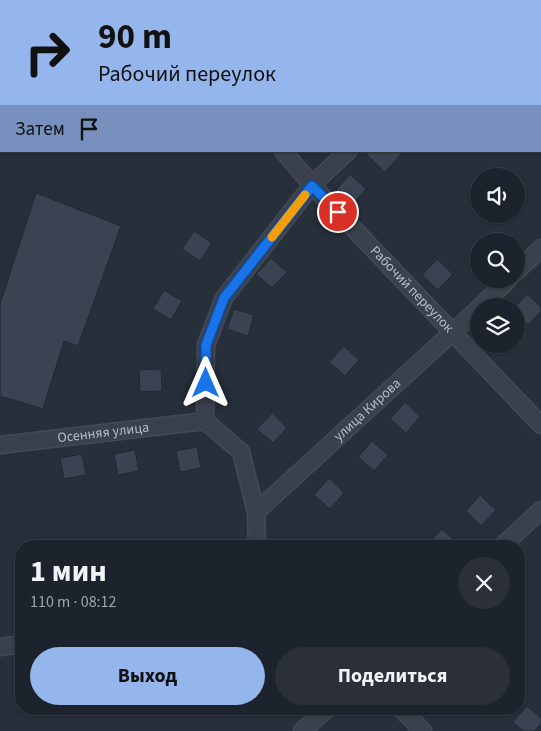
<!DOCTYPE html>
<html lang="ru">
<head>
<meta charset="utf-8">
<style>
  body { margin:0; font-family:"Source Sans 3",sans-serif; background:#2a2f38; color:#f1f3f6; height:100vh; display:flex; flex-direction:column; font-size:19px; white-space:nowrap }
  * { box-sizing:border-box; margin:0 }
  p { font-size:16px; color:#a0a4a9 }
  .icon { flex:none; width:28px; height:28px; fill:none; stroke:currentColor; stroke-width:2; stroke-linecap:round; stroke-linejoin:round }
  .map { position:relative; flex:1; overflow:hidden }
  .details { position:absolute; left:15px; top:540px; width:510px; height:175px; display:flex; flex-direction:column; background:#1d232c; border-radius:20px; box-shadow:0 1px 4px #0004,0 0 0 1px #3b4048 }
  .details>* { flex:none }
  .banner { position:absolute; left:0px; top:0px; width:541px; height:152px; box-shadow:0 1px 4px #0004,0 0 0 1px #3b4048; background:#95b5ed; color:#111; overflow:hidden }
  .controls { position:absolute; left:470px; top:168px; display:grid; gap:10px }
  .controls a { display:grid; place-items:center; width:55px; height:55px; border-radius:50%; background:#1d232c; box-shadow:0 1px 4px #0004,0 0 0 1px #3b4048; font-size:25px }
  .pin { position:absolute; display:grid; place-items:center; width:42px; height:42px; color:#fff; margin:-21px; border:2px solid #fff; border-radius:50%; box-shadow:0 1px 5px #0007 }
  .me { position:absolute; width:55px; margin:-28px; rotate:0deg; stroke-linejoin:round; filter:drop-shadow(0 0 4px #0008) }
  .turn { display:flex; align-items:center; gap:18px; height:105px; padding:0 15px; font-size:22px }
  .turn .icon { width:65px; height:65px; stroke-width:2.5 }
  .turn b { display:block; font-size:35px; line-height:42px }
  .then { display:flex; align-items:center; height:48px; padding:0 15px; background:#0003; gap:10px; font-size:19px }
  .round { display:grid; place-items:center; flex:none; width:52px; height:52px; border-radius:26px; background:#2a2f38 }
  .summary { display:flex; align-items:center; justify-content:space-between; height:85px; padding:0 15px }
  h1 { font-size:30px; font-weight:700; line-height:38px }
  .action { display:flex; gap:10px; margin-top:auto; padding:10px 15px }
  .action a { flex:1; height:58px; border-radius:30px; background:#95b5ed; color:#111; font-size:20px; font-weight:700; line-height:58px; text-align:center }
  .action a+a { background:#2a2f38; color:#f1f3f6 }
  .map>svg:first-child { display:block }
  .building { fill:#394352; stroke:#212833 }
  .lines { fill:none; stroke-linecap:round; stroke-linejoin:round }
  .street-casing { stroke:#434a55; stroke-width:19 }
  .street { stroke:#3a414c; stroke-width:16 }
  .route-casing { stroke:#114b97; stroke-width:12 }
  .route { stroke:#1a73e8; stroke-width:9 }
  .slow { stroke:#f59e0b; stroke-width:9 }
  .labels { text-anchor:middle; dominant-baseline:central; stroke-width:5; stroke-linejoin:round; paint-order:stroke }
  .street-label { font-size:14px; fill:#b6bcc7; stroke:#1f2631 }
</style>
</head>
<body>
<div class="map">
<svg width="541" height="731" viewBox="0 0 541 731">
  <rect width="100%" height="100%" fill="#272f3b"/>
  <g class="building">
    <polygon points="363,151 404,151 385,172"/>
    <polygon points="350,174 366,189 352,205 336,190"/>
    <polygon points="36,193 121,226 78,346 64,341 43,409 0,396 0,304"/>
    <polygon points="194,231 212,243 200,261 182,249"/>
    <polygon points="271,258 287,272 272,288 256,274"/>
    <polygon points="437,259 453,274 438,290 422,275"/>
    <polygon points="164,290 182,301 171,320 153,309"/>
    <polygon points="527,294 541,307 541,311 528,325 516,314 516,306"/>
    <polygon points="234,309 254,315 248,336 227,329"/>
    <polygon points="344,346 359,360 345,376 329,362"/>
    <polygon points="161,369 162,391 140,392 139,370"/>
    <polygon points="405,402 420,417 406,433 390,419"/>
    <polygon points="272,413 287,428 273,443 257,429"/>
    <polygon points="372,441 388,455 374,471 358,457"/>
    <polygon points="197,447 201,468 180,472 176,451"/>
    <polygon points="135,450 139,471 118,475 114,454"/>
    <polygon points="82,454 86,475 64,479 60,458"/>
    <polygon points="329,478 344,493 330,509 314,495"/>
    <polygon points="480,495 496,510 481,526 466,511"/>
    <polygon points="442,529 461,546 426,546"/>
    <polygon points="527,706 541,718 541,724 534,731 523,731 513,722"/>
  </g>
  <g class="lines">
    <defs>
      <g id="street">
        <polyline points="253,1 254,0"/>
        <polyline points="504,1 505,0"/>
        <path id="s1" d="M 283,151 L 312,185 L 541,425"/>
        <polyline points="516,272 541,248"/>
        <polyline points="481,306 509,279"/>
        <polyline points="205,421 206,345 224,298 312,185 348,151"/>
        <polyline points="205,421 241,452 256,512 257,546"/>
        <path id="s2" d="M 0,445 L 205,421"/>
        <path id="s3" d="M 256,512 L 479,308"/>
        <polyline points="502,546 541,510"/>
        <polyline points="0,647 21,644"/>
        <polyline points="401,709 423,731"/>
        <polyline points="302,731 327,709"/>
      </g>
    </defs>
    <use href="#street" class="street-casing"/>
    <use href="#street" class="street"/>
  </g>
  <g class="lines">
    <defs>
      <polyline id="route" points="206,383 206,345 224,298 312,186 338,212"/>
    </defs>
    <use href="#route" class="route-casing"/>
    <use href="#route" class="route"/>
    <polyline class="slow" points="272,237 305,195"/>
  </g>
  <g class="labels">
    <g class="street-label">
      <text stroke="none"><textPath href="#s1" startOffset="189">Рабочий переулок</textPath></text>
      <text stroke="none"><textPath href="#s3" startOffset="151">улица Кирова</textPath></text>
      <text stroke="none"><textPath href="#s2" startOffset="104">Осенняя улица</textPath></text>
    </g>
  </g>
</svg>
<div class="controls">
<a><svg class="icon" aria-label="sound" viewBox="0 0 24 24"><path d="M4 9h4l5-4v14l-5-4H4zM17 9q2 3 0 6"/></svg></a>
<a><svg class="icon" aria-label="search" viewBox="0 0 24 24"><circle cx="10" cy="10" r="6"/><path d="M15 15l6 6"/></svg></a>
<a><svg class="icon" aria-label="layers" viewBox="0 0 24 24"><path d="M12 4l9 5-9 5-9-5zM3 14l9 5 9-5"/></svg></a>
</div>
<div class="pin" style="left:338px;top:212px;background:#d93025"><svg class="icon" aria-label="arrive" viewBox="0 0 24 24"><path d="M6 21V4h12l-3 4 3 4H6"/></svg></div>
<svg class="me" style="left:206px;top:383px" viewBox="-20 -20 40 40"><path d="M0-17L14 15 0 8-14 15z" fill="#1a73e8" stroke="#fff" stroke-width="4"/></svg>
<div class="banner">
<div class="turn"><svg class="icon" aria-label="right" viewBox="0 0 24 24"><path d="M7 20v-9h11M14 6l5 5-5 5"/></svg><div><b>90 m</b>Рабочий переулок</div></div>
<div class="then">Затем<svg class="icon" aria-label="arrive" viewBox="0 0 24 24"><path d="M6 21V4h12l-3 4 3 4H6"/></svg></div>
</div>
<section class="details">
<div class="summary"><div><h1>1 мин</h1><p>110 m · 08:12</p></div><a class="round"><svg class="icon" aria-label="close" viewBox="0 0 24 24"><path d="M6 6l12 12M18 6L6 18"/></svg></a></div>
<div class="action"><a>Выход</a><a>Поделиться</a></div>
</section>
</div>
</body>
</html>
